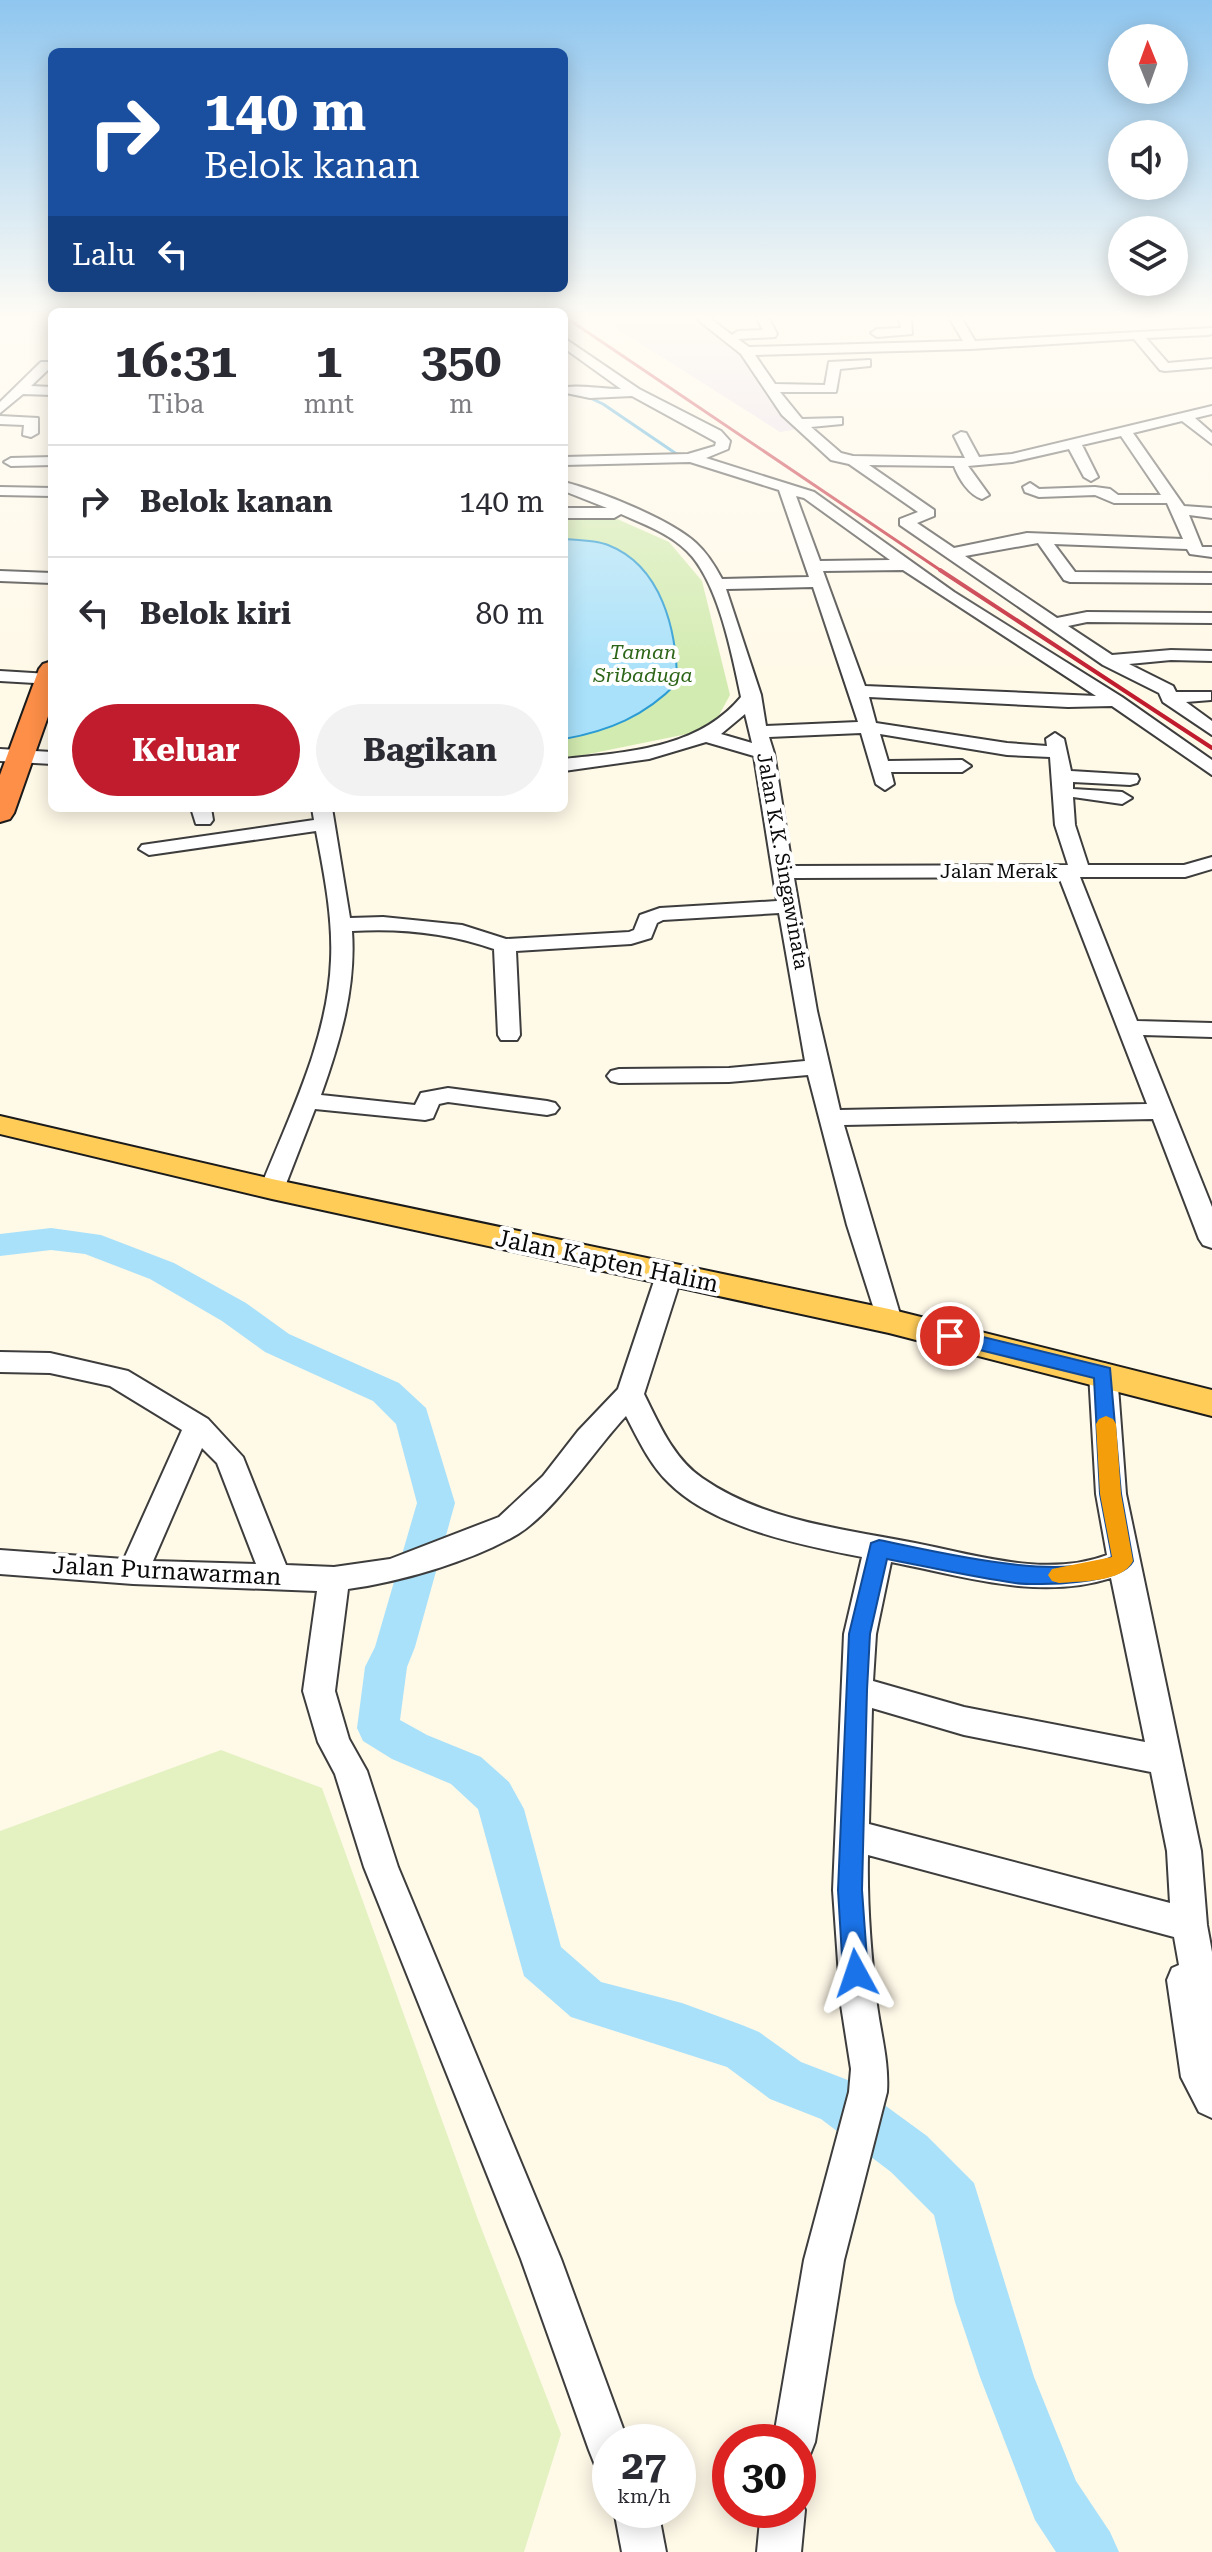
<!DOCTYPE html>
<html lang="id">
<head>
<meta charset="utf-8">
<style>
  body { margin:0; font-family:"Roboto Serif",serif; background:#f2f2f3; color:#2b2b33; height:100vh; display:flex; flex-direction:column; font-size:30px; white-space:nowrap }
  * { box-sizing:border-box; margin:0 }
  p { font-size:26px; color:#7c7c81 }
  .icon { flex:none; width:44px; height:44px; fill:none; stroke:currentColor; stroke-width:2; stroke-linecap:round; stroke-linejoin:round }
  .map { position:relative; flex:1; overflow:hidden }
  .drawer { position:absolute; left:48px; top:308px; width:520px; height:504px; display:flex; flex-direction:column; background:#fff; border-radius:12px; box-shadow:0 4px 20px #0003 }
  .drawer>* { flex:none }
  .top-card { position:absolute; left:48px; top:48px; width:520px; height:244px; border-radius:12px; box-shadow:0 4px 20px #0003; background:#1a4fa0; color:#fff; overflow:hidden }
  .needle { width:52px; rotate:359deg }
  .buttons { position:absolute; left:1108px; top:24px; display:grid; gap:16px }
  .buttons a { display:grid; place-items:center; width:80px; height:80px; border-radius:50%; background:#fff; box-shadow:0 4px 20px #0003; font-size:40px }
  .speed { position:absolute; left:592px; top:2424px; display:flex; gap:16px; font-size:40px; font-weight:700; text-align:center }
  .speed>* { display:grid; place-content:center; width:104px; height:104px; border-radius:50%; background:#fff; box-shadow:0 4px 20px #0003; line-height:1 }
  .speed small { font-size:20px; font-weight:400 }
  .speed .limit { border:12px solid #d22; background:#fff; color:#111 }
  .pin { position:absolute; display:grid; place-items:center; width:68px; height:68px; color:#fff; margin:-34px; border:4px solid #fff; border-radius:50%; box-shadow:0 2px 8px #0007 }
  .me { position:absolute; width:88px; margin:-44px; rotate:355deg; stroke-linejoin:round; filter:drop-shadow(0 0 6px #0008) }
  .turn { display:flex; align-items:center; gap:28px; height:168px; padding:0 24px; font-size:36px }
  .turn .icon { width:104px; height:104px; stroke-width:2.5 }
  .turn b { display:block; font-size:56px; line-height:68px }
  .then { display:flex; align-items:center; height:76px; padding:0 24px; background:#0003; gap:16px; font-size:30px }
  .eta { display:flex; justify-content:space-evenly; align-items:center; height:136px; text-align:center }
  .eta b { font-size:48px; font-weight:700; line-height:56px }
  .primary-button { display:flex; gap:16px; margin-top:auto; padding:16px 24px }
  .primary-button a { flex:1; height:92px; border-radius:48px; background:#c11c2e; color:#fff; font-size:32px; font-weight:700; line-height:92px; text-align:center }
  .primary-button a+a { background:#f2f2f3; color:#2b2b33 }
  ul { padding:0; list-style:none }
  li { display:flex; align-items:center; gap:24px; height:112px; padding:0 24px; border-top:2px solid #e1e1e2 }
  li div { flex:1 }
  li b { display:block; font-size:30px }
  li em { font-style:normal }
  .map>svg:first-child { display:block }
  .industrial { fill:#e8ddeb }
  .green { fill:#d2ebb0 }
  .pitch { fill:#e4f2c2 }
  .water { fill:#a9e1fa; stroke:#2c9cd5; stroke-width:2 }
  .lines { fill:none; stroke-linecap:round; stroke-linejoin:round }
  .stream { stroke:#2c9cd5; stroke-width:3 }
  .river { fill:#a9e1fa; fill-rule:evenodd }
  .minor-casing { stroke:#3d3d3d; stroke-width:4 }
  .major-casing { stroke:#1b1b1b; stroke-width:4 }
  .highway-casing { stroke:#1b1b1b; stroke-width:4 }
  .minor { fill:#fff; fill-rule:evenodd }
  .major { fill:#ffcc58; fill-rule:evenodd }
  .highway { fill:#fd8f48; fill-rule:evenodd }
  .rail-far1 { stroke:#c11c2e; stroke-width:3 }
  .rail { stroke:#c11c2e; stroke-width:4 }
  .route { fill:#1a73e8; stroke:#114b97; stroke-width:2 }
  .slow { fill:#f59e0b }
  .labels { text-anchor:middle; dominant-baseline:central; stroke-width:8; stroke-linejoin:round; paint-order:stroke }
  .far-park-label { font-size:20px; font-style:italic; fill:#2d6518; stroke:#fff }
  .far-street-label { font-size:20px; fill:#0a0a0a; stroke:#fff }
  .street-label { font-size:24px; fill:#0a0a0a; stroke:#fff }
</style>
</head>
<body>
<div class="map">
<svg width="1212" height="2552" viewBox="0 0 1212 2552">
  <rect width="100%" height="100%" fill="#fff9e8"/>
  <polygon class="industrial" points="602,319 698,319 741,354 771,403 797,429 780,432"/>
  <polygon class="green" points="564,517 615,518 669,542 702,581 730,695 718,717 692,733 564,759"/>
  <polygon class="pitch" points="221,1750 322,1788 477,2217 561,2434 524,2552 0,2552 0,1831"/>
  <path class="water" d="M 564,539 C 577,540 595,540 608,545 C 662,566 677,631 677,683 C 645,716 609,731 564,739 Z"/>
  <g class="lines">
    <polyline class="stream" points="586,396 603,404 681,457"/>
    <polygon class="river" points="51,1228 101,1235 174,1263 246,1303 289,1334 399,1383 426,1408 455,1503 415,1647 407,1667 400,1720 427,1735 481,1757 509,1782 524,1809 561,1947 601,1982 682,2003 742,2025 759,2032 801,2062 853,2082 927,2136 974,2183 1034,2377 1076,2481 1110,2532 1119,2552 1056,2552 1035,2520 980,2377 955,2302 934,2215 891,2172 821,2119 770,2099 727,2067 571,2017 524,1976 478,1809 451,1784 392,1759 363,1741 357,1728 365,1667 375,1647 417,1503 396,1424 373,1401 265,1352 222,1321 150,1279 85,1254 51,1250 0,1256 0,1234"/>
    <defs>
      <g id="minor">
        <path d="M 697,319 L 711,319 L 732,335 L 738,331 L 763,330 L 757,319 L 769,319 L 777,334 L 775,337 L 738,339 L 749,347 L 963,341 L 950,319 L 962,319 L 975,341 L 1212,328 L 1212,334 L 1208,335 L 1146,338 L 1168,363 L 1212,359 L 1212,367 L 1165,371 L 1160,370 L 1134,339 L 971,349 L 755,355 L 775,384 L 825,385 L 829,362 L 870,360 L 870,366 L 840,369 L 836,392 L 780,392 L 802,419 L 842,418 L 842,424 L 811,427 L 841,453 L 853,456 L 965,458 L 954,436 L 961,432 L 966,433 L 979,457 L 1012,454 L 1212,406 L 1212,414 L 1195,418 L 1212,433 L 1212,444 L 1182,421 L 1133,433 L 1184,506 L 1212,508 L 1212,518 L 1189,515 L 1202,547 L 1212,547 L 1212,557 L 1190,554 L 1187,549 L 1054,544 L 1075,572 L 1212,573 L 1212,583 L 1070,582 L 1064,580 L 1038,543 L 965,556 L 1057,618 L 1087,612 L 1212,613 L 1212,623 L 1087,622 L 1068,626 L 1112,655 L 1171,650 L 1212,651 L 1212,661 L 1171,660 L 1129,664 L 1173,686 L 1176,692 L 1211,692 L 1211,700 L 1186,702 L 1212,721 L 1212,735 L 1163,702 L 1159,693 L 1103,665 L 900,525 L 900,519 L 918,512 L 849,464 L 831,460 L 782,415 L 741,354 ZM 1121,436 L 1161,495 L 1118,495 L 1110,489 L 1095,487 L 1039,489 L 1030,483 L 1023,487 L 1025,492 L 1039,497 L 1095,495 L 1114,503 L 1167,503 L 1183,539 L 1027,533 L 954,548 L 917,523 L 934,516 L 934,510 L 869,465 L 954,466 C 959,479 969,495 982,499 L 989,495 L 968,466 L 1012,462 L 1069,449 L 1084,477 L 1091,481 L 1098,477 L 1082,445 Z"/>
        <polygon points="899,319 911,319 912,334 877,337 871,333 877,329 901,328"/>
        <path d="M 564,338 L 639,389 L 721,431 L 730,441 L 728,449 L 706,458 L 814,492 L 954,592 L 1122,697 L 1212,760 L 1212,775 L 1112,706 L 1068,707 L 869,697 L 876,723 L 1007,743 L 1047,746 L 1046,739 L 1055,733 L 1064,739 L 1071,771 L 1137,775 L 1139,779 L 1137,783 L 1130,785 L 1073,782 L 1073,789 L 1122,792 L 1132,798 L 1122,804 L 1073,797 L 1075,825 L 1088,865 L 1184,865 L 1212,857 L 1212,869 L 1185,877 L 1080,877 L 1137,1021 L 1212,1023 L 1212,1037 L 1143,1035 L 1212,1207 L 1212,1248 L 1203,1245 L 1199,1239 L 1153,1119 L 844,1125 L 902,1321 L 898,1328 L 889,1330 L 880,1328 L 847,1225 L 808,1075 L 729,1082 L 619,1083 L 611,1081 L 607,1076 L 611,1071 L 619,1069 L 729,1068 L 805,1061 L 779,913 L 663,920 L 657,923 L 651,938 L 631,944 L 516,951 L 520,1035 L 517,1040 L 501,1040 L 498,1035 L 494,949 C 448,933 401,928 352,931 C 356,988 340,1042 321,1095 L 415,1105 L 421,1093 L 448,1088 L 547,1101 L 555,1103 L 559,1108 L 555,1113 L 547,1115 L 448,1102 L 439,1104 L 433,1118 L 425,1120 L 315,1109 L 284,1189 L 281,1195 L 263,1195 L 260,1189 C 289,1116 328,1040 331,960 C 333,917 324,873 316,831 L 149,855 L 139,849 L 142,845 L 314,820 L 312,808 L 332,808 L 350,918 L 383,917 L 462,925 L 506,939 L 629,932 L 634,930 L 640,915 L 660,908 L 777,901 L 754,756 L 706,742 L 649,759 L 564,771 L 564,759 C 627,752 698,749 741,697 C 732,654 718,581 687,551 C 669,533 643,524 621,514 L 614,518 L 564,518 L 564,508 L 607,508 L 564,491 L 564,482 C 599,491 670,519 696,543 C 707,553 715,566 722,579 L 809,577 L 779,490 L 690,462 L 564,465 L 564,457 L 688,454 L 715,446 L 716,442 L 632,396 L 590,398 L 566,393 L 566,387 C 583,385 603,389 621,389 L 564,348 ZM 796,496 L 804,498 L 890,560 L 820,561 ZM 903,570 L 1096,696 L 865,686 L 823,571 ZM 813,587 L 858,722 L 766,726 L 761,695 L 726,589 ZM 745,714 L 752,743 L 721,734 ZM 861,733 L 876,784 L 885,790 L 894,784 L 891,772 L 962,772 L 971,766 L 962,760 L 888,761 L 880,734 L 1007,755 L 1050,757 L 1055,825 L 1068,865 L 792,866 L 774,753 L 769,737 ZM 1059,877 L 1147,1104 L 840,1110 L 817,1011 L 794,878 Z"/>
        <polygon points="41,362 51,362 52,366 31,386 52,387 52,395 23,394 0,413 0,402"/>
        <polygon points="0,416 38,418 38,433 31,437 23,435 24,425 0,424"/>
        <polygon points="52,457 52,465 11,466 4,462 11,458"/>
        <polygon points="0,487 52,488 52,496 0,495"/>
        <polygon points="0,571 52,573 52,583 0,581"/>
        <polygon points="0,671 49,674 52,674 52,684 0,681"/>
        <polygon points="0,749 52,752 52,764 0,761"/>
        <polygon points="191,808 211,808 213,820 210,824 196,824"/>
        <path d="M 669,1266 L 678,1269 L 682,1275 L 644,1394 C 659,1424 673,1458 702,1478 C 764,1521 843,1529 915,1543 C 976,1555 1046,1578 1107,1555 L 1096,1494 L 1089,1373 L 1093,1366 L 1103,1363 L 1113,1366 L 1117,1373 L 1126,1494 L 1201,1851 L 1207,1925 L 1212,1952 L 1212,2118 L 1199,2112 L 1181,2077 L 1167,1980 L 1172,1968 L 1179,1965 L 1174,1937 L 868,1855 C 867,1905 871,1956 877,2005 C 881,2035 889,2062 887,2092 L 844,2260 L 815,2442 L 809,2457 L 798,2462 L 798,2442 L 773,2442 L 804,2260 L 849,2092 L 851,2069 L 841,2005 L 833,1890 L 844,1634 L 862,1557 C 801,1545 714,1528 669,1483 C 650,1465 638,1439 626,1416 C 595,1449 555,1511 518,1534 C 473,1561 400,1582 348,1589 L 335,1691 L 349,1739 L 367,1771 L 398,1867 L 561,2259 L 628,2442 L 610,2442 L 610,2471 L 595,2465 L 589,2450 L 521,2259 L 364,1867 L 335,1774 L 318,1742 L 303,1691 L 317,1591 L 133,1584 L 0,1574 L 0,1550 L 124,1559 L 182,1430 L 110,1386 L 50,1373 L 0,1372 L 0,1352 L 50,1353 L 128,1371 L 208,1419 L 243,1457 L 286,1565 L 334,1567 L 390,1559 L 499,1517 L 543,1476 L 578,1431 L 618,1389 L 656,1275 L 660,1269 ZM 202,1448 L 217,1463 L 256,1564 L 153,1561 ZM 891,1562 C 964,1576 1038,1601 1111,1578 L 1145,1742 L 964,1707 L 873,1681 L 876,1634 ZM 872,1708 L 964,1735 L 1151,1772 L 1167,1851 L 1170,1903 L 869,1824 Z"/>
        <polygon points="798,2494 805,2510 801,2552 757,2552 761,2510 798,2510"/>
        <polygon points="614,2510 658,2510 666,2552 622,2552"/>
      </g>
      <polygon id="major" points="0,1116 272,1179 889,1309 1212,1390 1212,1416 889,1333 272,1199 0,1134"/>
      <polygon id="highway" points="52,661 52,705 14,813 10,819 0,822 0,775 39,669 43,664"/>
    </defs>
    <use href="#minor" class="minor-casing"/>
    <use href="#major" class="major-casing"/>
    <use href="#highway" class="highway-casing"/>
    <use href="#minor" class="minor"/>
    <use href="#major" class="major"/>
    <use href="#highway" class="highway"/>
    <polyline class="rail-far1" points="568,319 943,572"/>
    <polyline class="rail" points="940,570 1212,748"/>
  </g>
  <linearGradient id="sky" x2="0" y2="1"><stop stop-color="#8fc6ef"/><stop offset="0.47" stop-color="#fffcf5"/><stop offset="1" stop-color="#fffcf5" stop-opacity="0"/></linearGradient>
  <rect width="1212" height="676" fill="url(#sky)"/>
  <path class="route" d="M 950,1329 L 1110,1368 L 1121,1494 L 1133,1561 C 1122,1584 1039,1586 1015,1583 C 972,1577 929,1567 887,1559 L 870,1634 L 867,1690 L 862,1890 L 868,1973 L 865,1982 L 856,1985 L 847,1982 L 843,1973 L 838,1890 L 849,1634 L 871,1543 L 879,1540 C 935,1551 1060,1583 1112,1557 L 1100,1494 L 1094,1378 L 943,1341 L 940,1336 L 943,1331 Z"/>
  <path class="slow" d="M 1106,1416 L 1113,1419 L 1116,1424 L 1121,1494 L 1133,1561 C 1122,1583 1080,1581 1059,1583 L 1052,1581 L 1048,1575 L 1052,1569 L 1112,1557 L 1100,1494 L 1096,1424 L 1099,1419 Z"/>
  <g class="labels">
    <g class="far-park-label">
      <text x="643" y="652">Taman<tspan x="643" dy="23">Sribaduga</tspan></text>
    </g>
    <g class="far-street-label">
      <text transform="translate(783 861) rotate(80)">Jalan K.K. Singawinata</text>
      <text x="999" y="871">Jalan Merak</text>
    </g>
    <g class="street-label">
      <text transform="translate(607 1261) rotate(12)">Jalan Kapten Halim</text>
      <text transform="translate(167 1571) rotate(3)">Jalan Purnawarman</text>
    </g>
  </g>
</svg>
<div class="buttons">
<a><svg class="needle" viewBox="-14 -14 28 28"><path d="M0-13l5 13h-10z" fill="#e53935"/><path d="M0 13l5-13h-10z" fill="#7c7c81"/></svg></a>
<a><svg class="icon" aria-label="sound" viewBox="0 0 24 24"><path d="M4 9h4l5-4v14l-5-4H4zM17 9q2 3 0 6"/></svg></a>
<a><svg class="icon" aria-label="layers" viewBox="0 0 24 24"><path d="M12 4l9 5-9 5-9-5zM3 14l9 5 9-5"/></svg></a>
</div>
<div class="speed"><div>27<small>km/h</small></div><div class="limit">30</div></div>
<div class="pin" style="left:950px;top:1336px;background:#d93025"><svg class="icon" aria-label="arrive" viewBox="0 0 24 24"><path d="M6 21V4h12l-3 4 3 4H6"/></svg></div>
<svg class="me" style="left:856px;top:1973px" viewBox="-20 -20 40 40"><path d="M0-17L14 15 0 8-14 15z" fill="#1a73e8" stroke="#fff" stroke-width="4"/></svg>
<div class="top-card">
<div class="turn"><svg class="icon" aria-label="right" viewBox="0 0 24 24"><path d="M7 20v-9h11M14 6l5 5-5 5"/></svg><div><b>140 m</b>Belok kanan</div></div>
<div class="then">Lalu<svg class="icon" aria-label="left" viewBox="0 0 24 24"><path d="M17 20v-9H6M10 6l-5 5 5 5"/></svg></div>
</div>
<section class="drawer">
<div class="eta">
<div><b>16:31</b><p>Tiba</p></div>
<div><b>1</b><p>mnt</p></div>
<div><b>350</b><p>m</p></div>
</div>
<ul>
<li><svg class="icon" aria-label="right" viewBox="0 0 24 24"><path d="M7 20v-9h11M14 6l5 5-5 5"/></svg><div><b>Belok kanan</b></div><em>140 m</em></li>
<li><svg class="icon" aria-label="left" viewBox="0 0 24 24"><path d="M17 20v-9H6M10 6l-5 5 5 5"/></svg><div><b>Belok kiri</b></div><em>80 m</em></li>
</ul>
<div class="primary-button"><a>Keluar</a><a>Bagikan</a></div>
</section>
</div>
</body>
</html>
